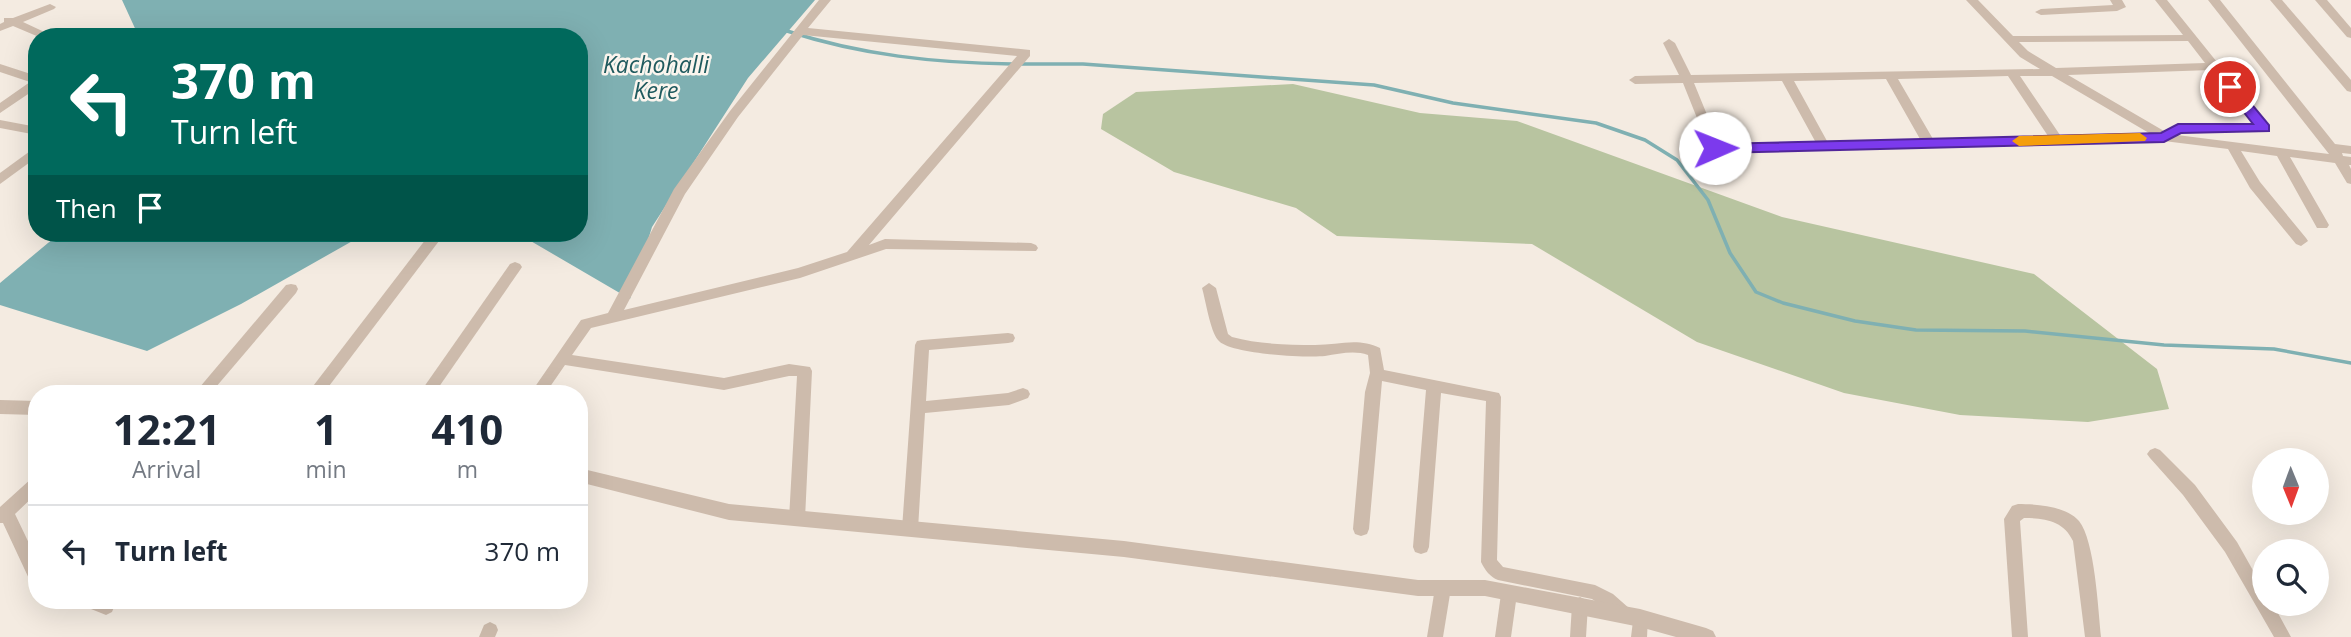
<!DOCTYPE html>
<html lang="en">
<head>
<meta charset="utf-8">
<style>
  body { margin:0; font-family:"Open Sans",sans-serif; background:#f6f6f7; color:#1f2937; height:100vh; display:flex; flex-direction:column; font-size:26px; white-space:nowrap }
  * { box-sizing:border-box; margin:0 }
  p { font-size:23px; color:#747a83 }
  .icon { flex:none; width:38px; height:38px; fill:none; stroke:currentColor; stroke-width:2; stroke-linecap:round; stroke-linejoin:round }
  .map { position:relative; flex:1; overflow:hidden }
  .drawer { position:absolute; left:28px; top:385px; width:560px; height:224px; display:flex; flex-direction:column; background:#fff; border-radius:28px; box-shadow:0 7px 28px #0002 }
  .drawer>* { flex:none }
  .banner { position:absolute; left:28px; top:28px; width:560px; height:214px; border-radius:28px; box-shadow:0 7px 28px #0002; background:#00695c; color:#fff; overflow:hidden }
  .needle { width:46px; rotate:179deg }
  .controls { position:absolute; left:2252px; top:448px; display:grid; gap:14px }
  .controls a { display:grid; place-items:center; width:77px; height:77px; border-radius:50%; background:#fff; box-shadow:0 7px 28px #0002; font-size:35px }
  .pin { position:absolute; display:grid; place-items:center; width:60px; height:60px; color:#fff; margin:-30px; border:4px solid #fff; border-radius:50%; box-shadow:0 2px 7px #0007 }
  .me { position:absolute; width:77px; margin:-38px; rotate:89deg; stroke-linejoin:round; filter:drop-shadow(0 0 5px #0008) }
  .turn { display:flex; align-items:center; gap:24px; height:147px; padding:0 28px; font-size:32px }
  .turn .icon { width:91px; height:91px; stroke-width:2.5 }
  .turn b { display:block; font-size:49px; line-height:60px }
  .then { display:flex; align-items:center; height:66px; padding:0 28px; background:#0003; gap:14px; font-size:26px }
  .eta { display:flex; justify-content:space-evenly; align-items:center; height:119px; text-align:center }
  .eta b { font-size:42px; font-weight:700; line-height:49px }
  ul { padding:0; list-style:none }
  li { display:flex; align-items:center; gap:21px; height:91px; padding:0 28px; border-top:2px solid #e0e1e3 }
  li div { flex:1 }
  li b { display:block; font-size:26px }
  li em { font-style:normal }
  .map>svg:first-child { display:block }
  .green { fill:#b8c4a0 }
  .water { fill:#7fb0b2 }
  .lines { fill:none; stroke-linecap:round; stroke-linejoin:round }
  .stream { stroke:#7fb0b2; stroke-width:3.5 }
  .minor { fill:#cdbbac; fill-rule:evenodd }
  .tertiary { fill:#cdbbac; fill-rule:evenodd }
  .route { fill:#7c3aed; stroke:#51269a; stroke-width:2 }
  .slow { fill:#f59e0b }
  .labels { text-anchor:middle; dominant-baseline:central; stroke-width:5; stroke-linejoin:round; paint-order:stroke }
  .water-label { font-size:23px; font-style:italic; fill:#1f5a5e; stroke:#fbf5ee }
</style>
</head>
<body>
<div class="map">
<svg width="2351" height="637" viewBox="0 0 2351 637">
  <rect width="100%" height="100%" fill="#f4ebe1"/>
  <polygon class="green" points="1293,84 1420,113 1517,121 1782,217 2034,274 2157,369 2169,409 2088,422 1960,415 1844,393 1697,342 1532,244 1337,236 1296,208 1174,172 1101,129 1103,114 1136,92"/>
  <g class="water">
    <polygon points="122,0 815,0 748,78 652,227 630,299 517,233 579,233 579,37 139,37"/>
    <polygon points="60,233 384,233 356,239 241,304 147,351 0,305 0,283"/>
  </g>
  <g class="lines">
    <g class="stream">
      <path d="M 787,31 C 861,55 935,63 1012,64"/>
      <polyline points="1020,64 1083,64 1374,85 1453,103 1596,123 1645,140 1677,160 1708,200 1730,253 1756,292 1783,303 1855,321 1916,330 2025,331 2164,345 2274,349 2351,363"/>
    </g>
    <g class="minor">
      <path d="M 819,0 L 831,0 L 808,28 L 1030,50 L 1030,56 L 869,245 L 885,239 L 1031,243 L 1036,245 L 1038,248 L 1036,251 L 886,249 L 800,278 L 591,328 L 572,355 L 724,378 L 789,364 L 810,367 L 812,371 L 805,519 L 803,524 L 797,526 L 791,524 L 789,519 L 797,376 L 789,376 L 724,390 L 565,365 L 545,394 L 530,394 L 581,320 L 608,313 L 674,189 L 730,111 ZM 803,35 L 1017,56 L 847,252 L 798,268 L 624,310 L 685,194 L 738,117 Z"/>
      <path d="M 1966,0 L 1978,0 L 2013,36 L 2183,35 L 2155,0 L 2167,0 L 2270,128 L 2264,132 L 2180,132 L 2177,135 L 2329,154 L 2208,0 L 2220,0 L 2335,144 L 2351,146 L 2351,154 L 2342,153 L 2343,156 L 2351,157 L 2351,165 L 2349,165 L 2351,169 L 2351,184 L 2347,183 L 2335,163 L 2290,157 L 2329,225 L 2327,228 L 2317,228 L 2277,156 L 2241,151 L 2260,182 L 2306,238 L 2308,241 L 2301,246 L 2296,244 L 2250,188 L 2228,149 L 2164,141 L 1715,152 L 1709,148 L 1683,83 L 1635,84 L 1629,80 L 1635,76 L 1679,75 L 1663,43 L 1669,39 L 1675,43 L 1691,75 L 2040,69 L 2020,57 ZM 2188,41 L 2205,63 L 2056,68 L 2028,51 L 2019,42 ZM 2211,70 L 2254,124 L 2178,124 L 2164,131 L 2068,75 ZM 2008,76 L 2048,136 L 1933,139 L 1898,79 ZM 2020,76 L 2052,76 L 2149,133 L 2060,135 ZM 1886,79 L 1920,139 L 1827,141 L 1794,81 ZM 1782,81 L 1815,141 L 1719,144 L 1694,83 Z"/>
      <polygon points="2110,0 2122,0 2126,7 2117,11 2041,15 2035,12 2041,9 2113,5"/>
      <polygon points="2270,0 2282,0 2351,80 2351,92 2347,91"/>
      <polygon points="2315,0 2327,0 2351,28 2351,38 2347,37"/>
      <polygon points="50,4 56,7 54,9 23,22 55,37 39,37 13,26 0,31 0,24 4,22 4,18 13,18"/>
      <polygon points="0,64 37,76 37,88 0,113 0,103 30,82 0,72"/>
      <polygon points="0,120 37,127 37,135 0,128"/>
      <polygon points="37,146 37,157 0,184 0,173"/>
      <polygon points="434,233 439,235 441,238 439,241 323,394 307,394 429,235"/>
      <polygon points="515,262 520,264 522,267 520,270 434,394 419,394 510,264"/>
      <path d="M 1209,283 L 1216,288 L 1228,334 L 1232,337 C 1258,344 1287,345 1315,345 C 1338,345 1358,337 1380,348 L 1384,370 L 1499,393 L 1501,397 L 1497,560 L 1503,567 L 1595,585 L 1613,594 L 1630,609 L 1632,614 L 1630,619 L 1624,622 L 1592,599 L 1498,580 C 1490,577 1485,570 1481,562 L 1486,401 L 1441,393 L 1429,547 L 1427,552 L 1421,554 L 1415,552 L 1413,547 L 1426,390 L 1382,381 L 1369,529 L 1367,534 L 1361,536 L 1355,534 L 1353,529 L 1365,392 L 1370,373 L 1368,355 C 1354,350 1339,354 1325,356 C 1306,358 1228,354 1218,340 C 1210,330 1206,302 1202,288 Z"/>
      <polygon points="291,284 296,285 298,289 296,293 210,394 194,394 286,285"/>
      <polygon points="1008,333 1013,334 1015,338 1013,342 1008,343 929,350 926,401 1008,393 1023,388 1028,390 1030,394 1028,398 1009,405 925,413 918,529 916,534 910,536 904,534 902,529 915,345 917,341 922,340"/>
      <polygon points="2155,448 2160,450 2195,485 2237,542 2264,590 2264,604 2273,604 2291,637 2274,637 2225,552 2183,495 2150,458 2147,454 2150,450"/>
      <polygon points="37,477 37,493 15,514 37,560 37,585 31,583 3,523 0,523 0,507 32,478"/>
      <path d="M 2018,504 C 2036,504 2066,506 2079,521 C 2095,541 2098,609 2101,637 L 2085,637 L 2073,541 C 2064,521 2045,518 2024,518 L 2020,521 L 2028,637 L 2012,637 L 2004,519 L 2012,506 Z"/>
      <polygon points="1443,581 1449,583 1451,588 1443,637 1427,637 1435,588 1437,583"/>
      <polygon points="1509,587 1515,589 1517,594 1511,637 1495,637 1501,594 1503,589"/>
      <polygon points="1580,597 1586,600 1588,605 1586,637 1570,637 1572,605 1574,600"/>
      <polygon points="79,600 108,600 112,602 114,607 112,612 106,615 81,605"/>
      <polygon points="1640,610 1646,613 1648,618 1647,637 1631,637 1634,613"/>
      <polygon points="490,622 496,625 498,630 495,637 479,637 484,625"/>
    </g>
    <g class="tertiary">
      <polygon points="0,400 37,401 37,415 0,414"/>
      <polygon points="579,468 729,504 1124,541 1418,580 1485,580 1640,609 1706,628 1713,631 1716,637 1676,637 1640,627 1485,596 1418,596 1124,557 729,520 579,482"/>
    </g>
  </g>
  <polygon class="route" points="2230,82 2235,84 2269,125 2269,131 2181,133 2164,142 1715,153 1708,148 1715,144 2161,133 2178,124 2253,124 2224,87"/>
  <polygon class="slow" points="2140,133 2147,138 2145,141 2019,146 2012,141 2019,136"/>
  <g class="labels">
    <g class="water-label">
      <text x="656" y="64">Kachohalli<tspan x="656" dy="26">Kere</tspan></text>
    </g>
  </g>
</svg>
<div class="controls">
<a><svg class="needle" viewBox="-14 -14 28 28"><path d="M0-13l5 13h-10z" fill="#e53935"/><path d="M0 13l5-13h-10z" fill="#747a83"/></svg></a>
<a><svg class="icon" aria-label="search" viewBox="0 0 24 24"><circle cx="10" cy="10" r="6"/><path d="M15 15l6 6"/></svg></a>
</div>
<div class="pin" style="left:2230px;top:87px;background:#d93025"><svg class="icon" aria-label="arrive" viewBox="0 0 24 24"><path d="M6 21V4h12l-3 4 3 4H6"/></svg></div>
<svg class="me" style="left:1715px;top:148px" viewBox="-20 -20 40 40"><circle r="19" fill="#fff"/><path d="M0-13L10 11 0 6-10 11z" fill="#7c3aed"/></svg>
<div class="banner">
<div class="turn"><svg class="icon" aria-label="left" viewBox="0 0 24 24"><path d="M17 20v-9H6M10 6l-5 5 5 5"/></svg><div><b>370 m</b>Turn left</div></div>
<div class="then">Then<svg class="icon" aria-label="arrive" viewBox="0 0 24 24"><path d="M6 21V4h12l-3 4 3 4H6"/></svg></div>
</div>
<section class="drawer">
<div class="eta">
<div><b>12:21</b><p>Arrival</p></div>
<div><b>1</b><p>min</p></div>
<div><b>410</b><p>m</p></div>
</div>
<ul>
<li><svg class="icon" aria-label="left" viewBox="0 0 24 24"><path d="M17 20v-9H6M10 6l-5 5 5 5"/></svg><div><b>Turn left</b></div><em>370 m</em></li>
</ul>
</section>
</div>
</body>
</html>
